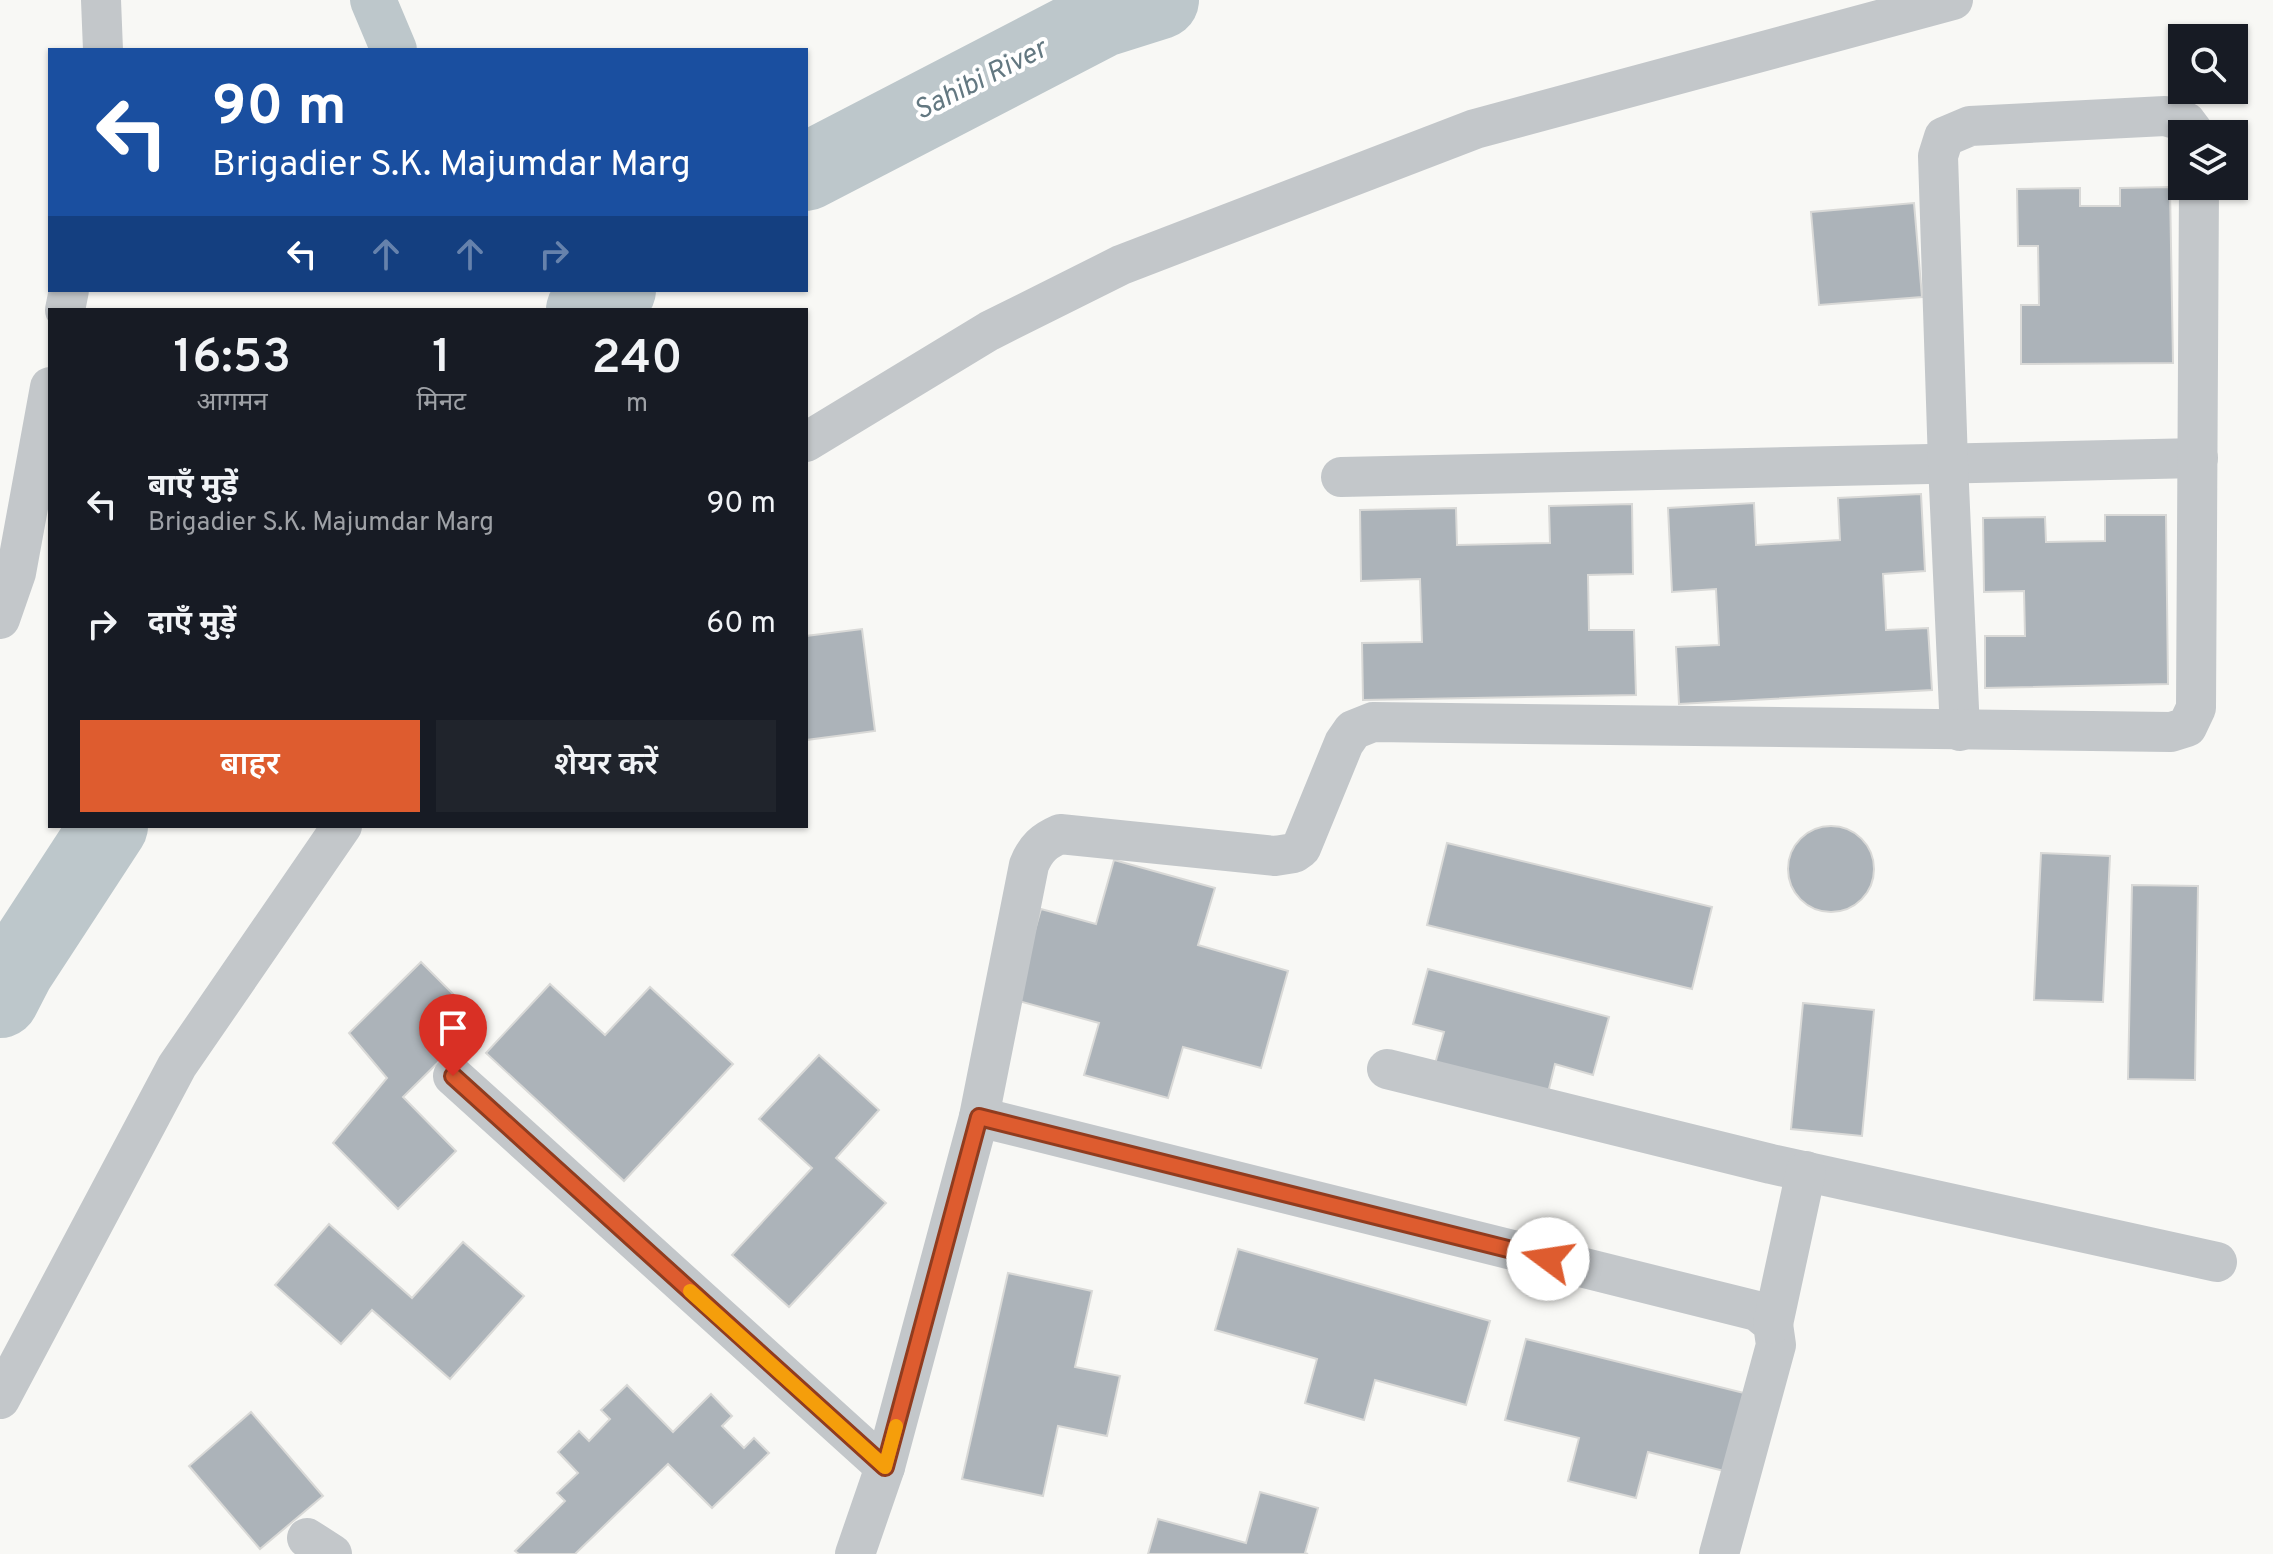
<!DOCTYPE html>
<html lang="hi">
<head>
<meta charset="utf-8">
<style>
  body { margin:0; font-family:Overpass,"Noto Sans Devanagari",sans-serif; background:#20242c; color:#f1f3f6; height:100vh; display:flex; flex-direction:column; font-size:30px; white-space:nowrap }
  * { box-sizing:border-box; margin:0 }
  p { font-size:26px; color:#9ea1a6 }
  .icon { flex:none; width:44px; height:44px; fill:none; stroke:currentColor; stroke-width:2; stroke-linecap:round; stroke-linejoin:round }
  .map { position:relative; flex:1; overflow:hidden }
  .panel { position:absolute; left:48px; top:308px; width:760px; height:520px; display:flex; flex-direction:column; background:#171b24; border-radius:0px; box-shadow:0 2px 6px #0004 }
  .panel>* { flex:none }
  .guide { position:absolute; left:48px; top:48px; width:760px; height:244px; border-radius:0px; box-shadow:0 2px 6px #0004; background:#1a4fa0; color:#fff; overflow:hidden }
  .controls { position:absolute; left:2168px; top:24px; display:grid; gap:16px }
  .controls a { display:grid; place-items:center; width:80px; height:80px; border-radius:0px; background:#171b24; box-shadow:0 2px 6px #0004; font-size:40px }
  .pin { position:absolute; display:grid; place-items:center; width:68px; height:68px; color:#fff; margin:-82px -34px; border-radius:50% 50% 50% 0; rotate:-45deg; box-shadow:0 0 8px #0007 }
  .pin .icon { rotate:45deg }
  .me { position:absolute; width:88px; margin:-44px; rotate:284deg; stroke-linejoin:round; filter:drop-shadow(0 0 6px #0008) }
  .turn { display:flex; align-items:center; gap:28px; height:168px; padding:0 32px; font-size:36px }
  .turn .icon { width:104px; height:104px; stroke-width:2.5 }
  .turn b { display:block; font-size:56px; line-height:68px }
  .lanes { display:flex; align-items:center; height:76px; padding:0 32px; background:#0003; justify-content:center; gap:40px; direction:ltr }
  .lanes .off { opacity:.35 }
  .eta { display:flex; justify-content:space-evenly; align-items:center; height:136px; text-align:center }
  .eta b { font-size:48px; font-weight:600; line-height:56px }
  .cta { display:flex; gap:16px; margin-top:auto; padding:16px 32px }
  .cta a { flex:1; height:92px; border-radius:0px; background:#de5c2f; color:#fff; font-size:32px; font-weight:600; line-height:92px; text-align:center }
  .cta a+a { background:#20242c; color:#f1f3f6 }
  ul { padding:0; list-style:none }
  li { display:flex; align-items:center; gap:24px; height:120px; padding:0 32px }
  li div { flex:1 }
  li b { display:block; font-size:30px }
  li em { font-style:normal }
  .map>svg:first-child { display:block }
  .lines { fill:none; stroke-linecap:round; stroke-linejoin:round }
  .canal { stroke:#bdc7cb; stroke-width:46 }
  .river { stroke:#bdc7cb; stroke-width:78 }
  .building { fill:#acb3b9; stroke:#d9d9d7; stroke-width:2 }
  .minor { stroke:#c3c7ca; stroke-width:40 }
  .route-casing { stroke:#903c1f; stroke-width:20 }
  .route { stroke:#de5c2f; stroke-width:14 }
  .slow { stroke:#f59e0b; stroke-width:14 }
  .labels { text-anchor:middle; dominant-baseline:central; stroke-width:8; stroke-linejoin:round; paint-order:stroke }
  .water-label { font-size:28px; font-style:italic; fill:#637881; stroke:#fff }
</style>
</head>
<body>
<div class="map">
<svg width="2273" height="1554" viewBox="0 0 2273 1554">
  <rect width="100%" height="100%" fill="#f8f8f5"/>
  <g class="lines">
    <polyline class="canal" points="373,0 394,50"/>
    <g class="river">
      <polyline points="806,172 1103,18 1160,0"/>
      <polyline points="585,310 617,290"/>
      <polyline points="0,999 15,970 109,826"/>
    </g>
  </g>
  <g class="building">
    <polygon points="2170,187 2173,363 2021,364 2021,305 2039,305 2038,246 2018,246 2017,189 2080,188 2080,206 2120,206 2120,188"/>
    <polygon points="1914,203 1922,297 1819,305 1811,212"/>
    <polygon points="1921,494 1925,571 1883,574 1886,630 1928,628 1932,690 1679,704 1676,647 1719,645 1716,589 1672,592 1668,508 1754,503 1756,545 1840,540 1838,498"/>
    <polygon points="1632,504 1633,574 1588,575 1589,630 1634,630 1636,695 1363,700 1362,643 1422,642 1420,579 1361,581 1360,510 1456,508 1457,545 1550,543 1549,506"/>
    <polygon points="2105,515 2166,515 2168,684 1985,688 1985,636 2025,636 2024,591 1984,592 1983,518 2045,517 2046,542 2105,541"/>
    <polygon points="862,629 875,731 806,740 806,636"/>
    <circle cx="1831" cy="869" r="43"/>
    <polygon points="1447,843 1712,907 1692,989 1427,925"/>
    <polygon points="2041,853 2110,856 2103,1002 2034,1000"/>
    <polygon points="1114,860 1215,888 1198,945 1288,971 1261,1068 1183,1047 1168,1098 1084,1075 1099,1023 1015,1000 1041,909 1096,924"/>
    <polygon points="2132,885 2198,886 2195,1080 2128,1079"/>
    <polygon points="421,962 480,1021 403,1097 456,1151 398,1209 333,1143 387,1078 349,1033"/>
    <polygon points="1428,969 1609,1017 1593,1075 1555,1064 1546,1101 1433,1071 1444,1032 1413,1024"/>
    <polygon points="550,984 605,1035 650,987 733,1064 624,1181 486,1053"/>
    <polygon points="1803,1003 1874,1010 1862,1136 1791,1129"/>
    <polygon points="819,1055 879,1110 836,1158 886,1203 789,1307 732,1255 812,1168 759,1119"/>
    <polygon points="329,1224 412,1298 463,1242 524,1296 450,1379 372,1310 341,1344 275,1285"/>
    <polygon points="1238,1249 1490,1321 1466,1405 1375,1380 1364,1420 1305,1403 1317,1359 1215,1330"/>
    <polygon points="1008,1273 1092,1291 1075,1367 1120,1376 1107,1436 1058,1426 1043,1496 962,1479"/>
    <polygon points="1526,1339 1748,1394 1728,1472 1648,1452 1636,1498 1568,1481 1579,1438 1505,1420"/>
    <polygon points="627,1385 673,1432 711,1394 732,1416 722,1426 744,1448 754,1438 769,1453 712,1508 668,1464 575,1554 519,1554 515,1551 565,1501 557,1493 578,1473 558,1452 579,1431 589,1441 610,1419 601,1410"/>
    <polygon points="251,1412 323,1496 260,1549 189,1466"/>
    <polygon points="1260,1492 1318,1508 1305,1553 1308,1554 1148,1554 1158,1519 1246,1543"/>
  </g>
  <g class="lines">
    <g class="minor">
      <polyline points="101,0 103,50"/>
      <polyline points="65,310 69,290"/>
      <polyline points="806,442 989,331 1121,265 1475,129 1953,0"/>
      <polyline points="1341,477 2198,458"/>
      <polyline points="0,619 16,573 50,387"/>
      <polyline points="1960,731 1948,463 1938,156 1944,137 1970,126 2165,116 2186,122 2195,134"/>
      <polyline points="1387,1069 1771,1164 2217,1262"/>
      <polyline points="453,1076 885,1467"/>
      <polyline points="979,1117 1757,1311 1773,1324 1776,1345 1719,1554"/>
      <polyline points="1773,1324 1806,1171"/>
      <polyline points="0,1399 177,1066 342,826"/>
      <polyline points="307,1538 332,1554"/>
      <path d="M 855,1554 L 885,1467 L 979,1117 L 1029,865 C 1036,848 1044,841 1060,834 L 1275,856 L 1294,853 L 1301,848 L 1344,743 L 1353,730 L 1373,722 L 2171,732 L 2187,727 L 2196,708 L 2199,186"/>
    </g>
  </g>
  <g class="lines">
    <defs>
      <polyline id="route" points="453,1076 885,1467 979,1117 1548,1259"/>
    </defs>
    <use href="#route" class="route-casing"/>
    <use href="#route" class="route"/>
    <polyline class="slow" points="690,1291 885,1467 896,1426"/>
  </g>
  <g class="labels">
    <g class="water-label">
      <text transform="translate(981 81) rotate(-27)">Sahibi River</text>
    </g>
  </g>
</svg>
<div class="controls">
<a><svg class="icon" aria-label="search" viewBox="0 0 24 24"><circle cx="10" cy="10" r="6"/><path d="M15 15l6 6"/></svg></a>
<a><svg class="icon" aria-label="layers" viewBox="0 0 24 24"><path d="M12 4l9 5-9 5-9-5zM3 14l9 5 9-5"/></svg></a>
</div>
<div class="pin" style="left:453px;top:1076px;background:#d93025"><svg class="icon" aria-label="arrive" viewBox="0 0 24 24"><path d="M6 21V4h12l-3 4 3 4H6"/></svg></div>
<svg class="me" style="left:1548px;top:1259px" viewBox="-20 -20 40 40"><circle r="19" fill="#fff"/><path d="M0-13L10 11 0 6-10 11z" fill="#de5c2f"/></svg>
<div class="guide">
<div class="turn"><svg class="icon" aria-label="left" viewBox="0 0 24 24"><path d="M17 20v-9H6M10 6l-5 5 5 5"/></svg><div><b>90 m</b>Brigadier S.K. Majumdar Marg</div></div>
<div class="lanes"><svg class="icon" aria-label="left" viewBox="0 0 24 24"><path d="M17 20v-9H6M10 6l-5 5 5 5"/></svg><svg class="icon off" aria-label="ahead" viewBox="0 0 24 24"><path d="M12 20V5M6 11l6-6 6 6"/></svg><svg class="icon off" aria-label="ahead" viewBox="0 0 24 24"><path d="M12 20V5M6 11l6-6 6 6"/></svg><svg class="icon off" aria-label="right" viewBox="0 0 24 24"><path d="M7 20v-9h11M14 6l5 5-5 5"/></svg></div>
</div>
<section class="panel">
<div class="eta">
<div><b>16:53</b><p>आगमन</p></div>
<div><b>1</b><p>मिनट</p></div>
<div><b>240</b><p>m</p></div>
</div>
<ul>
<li><svg class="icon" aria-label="left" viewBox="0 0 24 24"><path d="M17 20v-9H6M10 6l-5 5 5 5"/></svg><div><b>बाएँ मुड़ें</b><p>Brigadier S.K. Majumdar Marg</p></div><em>90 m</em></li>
<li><svg class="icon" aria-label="right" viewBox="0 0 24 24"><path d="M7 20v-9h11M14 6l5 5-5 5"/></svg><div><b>दाएँ मुड़ें</b></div><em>60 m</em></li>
</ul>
<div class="cta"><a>बाहर</a><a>शेयर करें</a></div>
</section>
</div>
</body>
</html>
